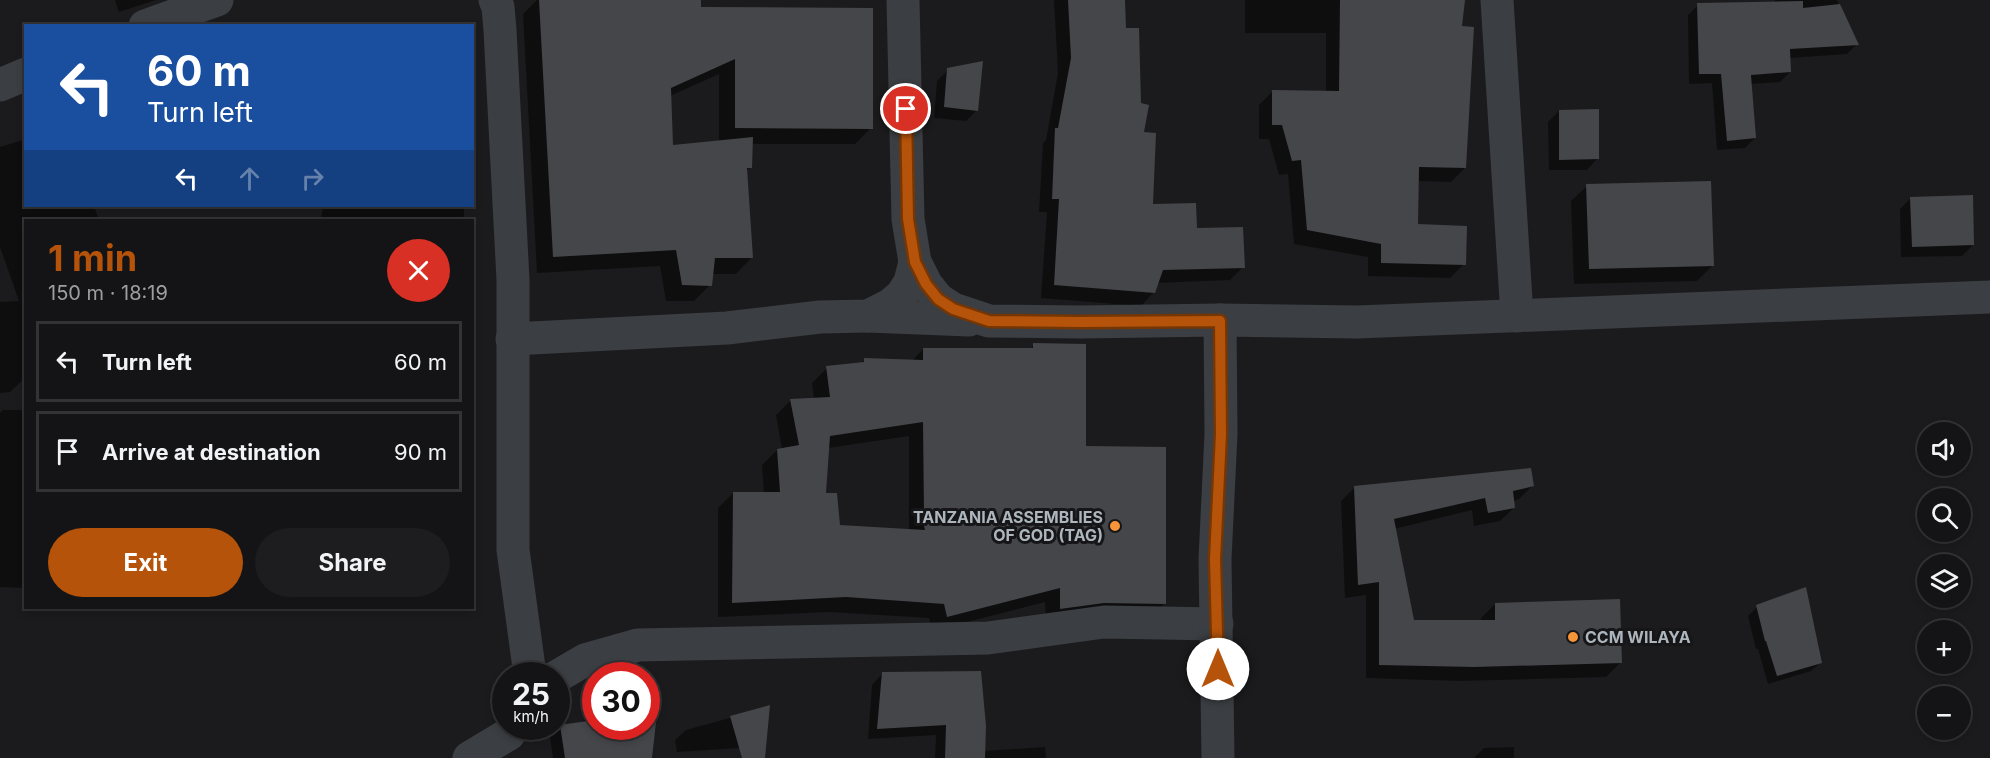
<!DOCTYPE html>
<html lang="en">
<head>
<meta charset="utf-8">
<style>
  body { margin:0; font-family:Inter,sans-serif; background:#1d1d1f; color:#f1f3f6; height:100vh; display:flex; flex-direction:column; font-size:22px; white-space:nowrap }
  * { box-sizing:border-box; margin:0 }
  p { font-size:20px; color:#9d9ea1 }
  .icon { flex:none; width:33px; height:33px; fill:none; stroke:currentColor; stroke-width:2; stroke-linecap:round; stroke-linejoin:round }
  .map { position:relative; flex:1; overflow:hidden }
  .details { position:absolute; left:24px; top:219px; width:450px; height:390px; display:flex; flex-direction:column; background:#141416; border-radius:0px; box-shadow:0 3px 9px #0003,0 0 0 2px #333335 }
  .details>* { flex:none }
  .top-card { position:absolute; left:24px; top:24px; width:450px; height:183px; border-radius:0px; box-shadow:0 3px 9px #0003,0 0 0 2px #333335; background:#1a4fa0; color:#fff; overflow:hidden }
  .buttons { position:absolute; left:1917px; top:422px; display:grid; gap:12px }
  .buttons a { display:grid; place-items:center; width:54px; height:54px; border-radius:50%; background:#141416; box-shadow:0 3px 9px #0003,0 0 0 2px #333335; font-size:30px }
  .speed { position:absolute; left:492px; top:662px; display:flex; gap:12px; font-size:30px; font-weight:700; text-align:center }
  .speed>* { display:grid; place-content:center; width:78px; height:78px; border-radius:50%; background:#141416; box-shadow:0 3px 9px #0003,0 0 0 2px #333335; line-height:1 }
  .speed small { font-size:15px; font-weight:400 }
  .speed .limit { border:9px solid #d22; background:#fff; color:#111 }
  .pin { position:absolute; display:grid; place-items:center; width:51px; height:51px; color:#fff; margin:-26px; border:3px solid #fff; border-radius:50%; box-shadow:0 2px 6px #0007 }
  .me { position:absolute; width:66px; margin:-33px; rotate:0deg; stroke-linejoin:round; filter:drop-shadow(0 0 4px #0008) }
  .turn { display:flex; align-items:center; gap:21px; height:126px; padding:0 24px; font-size:27px }
  .turn .icon { width:78px; height:78px; stroke-width:2.5 }
  .turn b { display:block; font-size:42px; line-height:51px }
  .lanes { display:flex; align-items:center; height:57px; padding:0 24px; background:#0003; justify-content:center; gap:30px; direction:ltr }
  .lanes .off { opacity:.35 }
  .round { display:grid; place-items:center; flex:none; width:63px; height:63px; border-radius:32px; background:#1d1d1f }
  .headline { display:flex; align-items:center; justify-content:space-between; height:102px; padding:0 24px }
  h1 { font-size:36px; font-weight:700; line-height:45px; color:#b45309 }
  .cta { display:flex; gap:12px; margin-top:auto; padding:12px 24px }
  .cta a { flex:1; height:69px; border-radius:36px; background:#b45309; color:#fff; font-size:24px; font-weight:700; line-height:69px; text-align:center }
  .cta a+a { background:#1d1d1f; color:#f1f3f6 }
  ul { padding:0; list-style:none }
  li { display:flex; align-items:center; gap:18px; height:81px; margin:0 12px 9px; padding:0 12px; border:3px solid #333335; border-radius:0px }
  li div { flex:1 }
  li b { display:block; font-size:22px }
  li em { font-style:normal }
  .map>svg:first-child { display:block }
  .shadow { fill:#0007; fill-rule:evenodd }
  .building { fill:#45464a; fill-rule:evenodd }
  .lines { fill:none; stroke-linecap:round; stroke-linejoin:round }
  .minor { stroke:#3b3e42; stroke-width:33 }
  .route-casing { stroke:#753606; stroke-width:15 }
  .route { stroke:#b45309; stroke-width:10 }
  .poi-dot { fill:#f69439; stroke:#161618; stroke-width:2 }
  .labels { text-anchor:middle; dominant-baseline:central; stroke-width:6; stroke-linejoin:round; paint-order:stroke }
  .poi-label { font-size:16px; font-weight:bold; fill:#adb5bd; stroke:#161618; text-anchor:end }
</style>
</head>
<body>
<div class="map">
<svg width="1990" height="758" viewBox="0 0 1990 758">
  <rect width="100%" height="100%" fill="#1b1b1d"/>
  <g class="shadow">
    <polygon points="115,0 156,0 119,12"/>
    <path d="M 537,0 L 699,0 L 700,9 L 871,128 L 855,144 L 751,144 L 750,167 L 745,172 L 752,257 L 736,274 L 711,274 L 710,285 L 694,301 L 666,301 L 660,266 L 537,273 L 523,14 ZM 719,74 L 719,142 L 672,146 L 670,96 Z"/>
    <polygon points="1054,0 1123,0 1125,30 1142,134 1151,205 1196,230 1243,267 1230,280 1157,283 1154,292 1141,306 1041,298 1047,212 1039,212 1043,143 1046,140 1058,73"/>
    <polygon points="1245,0 1464,0 1460,28 1465,168 1451,182 1417,181 1417,225 1464,264 1450,278 1368,276 1368,257 1294,244 1288,174 1279,175 1269,139 1259,139 1259,105 1273,91 1326,92 1326,33 1245,33"/>
    <polygon points="1775,0 1837,0 1857,44 1847,54 1789,58 1790,72 1780,82 1750,84 1755,138 1745,148 1717,150 1712,83 1689,84 1688,15 1698,5 1775,3"/>
    <polygon points="948,70 977,110 966,121 934,118 937,81"/>
    <polygon points="1559,111 1597,159 1587,170 1549,170 1548,122"/>
    <polygon points="26,139 26,206 94,206 99,220 26,220 26,298 22,299 26,377 10,392 0,393 0,302 19,301 0,247 0,147"/>
    <polygon points="1587,186 1712,266 1697,281 1574,284 1571,201"/>
    <polygon points="1911,198 1973,245 1962,256 1901,257 1900,209"/>
    <polygon points="323,206 464,206 464,216 459,220 321,220"/>
    <path d="M 1034,345 L 1164,604 L 1149,619 L 1046,623 L 1045,602 L 932,631 L 929,618 L 830,612 L 718,617 L 718,508 L 733,493 L 764,494 L 762,465 L 777,450 L 782,449 L 776,415 L 791,400 L 814,399 L 812,383 L 827,368 L 860,364 L 865,360 L 912,361 L 923,349 L 1029,350 ZM 909,436 L 909,528 L 907,531 L 838,526 L 824,494 L 828,448 Z"/>
    <polygon points="3,410 26,410 26,588 0,587 0,413"/>
    <polygon points="1533,485 1519,499 1513,501 1514,508 1500,521 1474,526 1472,510 1394,529 1413,621 1482,621 1481,618 1495,604 1620,663 1606,677 1459,681 1366,678 1366,595 1345,598 1341,501 1355,487"/>
    <polygon points="1757,607 1820,663 1811,671 1768,684 1758,649 1756,649 1748,616"/>
    <polygon points="882,674 984,751 1045,747 1046,758 935,758 936,735 868,739 872,685"/>
    <polygon points="769,707 755,747 677,752 675,740 686,730"/>
    <polygon points="588,716 596,726 650,758 553,758 550,737 561,726 581,723"/>
    <polygon points="1514,747 1514,758 1474,758 1484,748"/>
  </g>
  <g class="building">
    <polygon points="539,0 701,0 701,7 873,8 873,129 735,128 735,59 671,88 673,145 753,137 752,168 747,168 753,258 715,258 712,286 682,285 676,250 553,257"/>
    <polygon points="1068,0 1125,0 1126,28 1139,28 1141,103 1149,105 1144,132 1156,133 1153,204 1196,203 1197,228 1243,227 1245,268 1163,270 1155,293 1054,285 1059,199 1052,199 1055,128 1058,128 1071,58"/>
    <polygon points="1340,0 1465,0 1462,26 1474,27 1466,168 1419,167 1418,224 1467,226 1466,265 1381,263 1381,244 1307,230 1301,160 1292,161 1282,125 1272,125 1272,90 1339,91"/>
    <polygon points="1803,1 1803,8 1840,4 1859,45 1790,49 1791,72 1751,75 1756,138 1727,141 1721,74 1699,74 1697,3"/>
    <polygon points="983,61 978,111 944,107 947,68"/>
    <polygon points="1599,109 1599,159 1559,160 1559,110"/>
    <polygon points="1711,181 1714,266 1589,269 1586,184"/>
    <polygon points="1973,195 1974,245 1912,247 1910,197"/>
    <path d="M 1033,343 L 1086,344 L 1086,446 L 1166,447 L 1166,604 L 1104,603 L 1060,609 L 1060,588 L 947,617 L 944,604 L 846,597 L 732,603 L 733,492 L 780,492 L 777,449 L 799,445 L 790,399 L 830,397 L 826,366 L 864,362 L 864,358 L 923,360 L 923,348 L 1033,348 ZM 923,422 L 924,514 L 921,514 L 925,530 L 840,525 L 837,493 L 826,493 L 830,436 Z"/>
    <polygon points="1531,468 1534,486 1513,491 1515,508 1488,513 1485,498 1394,519 1414,620 1495,620 1495,603 1620,599 1622,663 1474,667 1379,665 1379,582 1358,585 1354,486"/>
    <polygon points="1806,587 1822,663 1777,676 1766,641 1765,641 1756,605"/>
    <polygon points="981,671 986,726 985,758 945,758 946,725 877,729 882,672"/>
    <polygon points="770,705 765,758 742,758 730,716"/>
    <polygon points="588,714 596,715 596,726 646,726 646,721 656,722 652,758 565,758 560,725 587,721"/>
  </g>
  <g class="lines">
    <g class="minor">
      <polyline points="495,0 498,7 500,30 513,280 513,550 530,675"/>
      <polyline points="903,0 908,219 915,262 926,284 938,299 953,309 989,321 1081,322 1220,320 1357,322 1990,297"/>
      <polyline points="1497,0 1517,316"/>
      <polyline points="145,26 217,0"/>
      <polyline points="0,85 26,74"/>
      <polyline points="868,316 969,320"/>
      <polyline points="512,339 727,328 820,317 868,316 890,305 902,295 910,282 915,262"/>
      <polyline points="556,677 585,660 638,645 988,638 1104,622 1217,624"/>
      <polyline points="469,758 509,734 514,726"/>
      <polyline points="1218,758 1215,559 1221,434 1220,320"/>
    </g>
  </g>
  <g class="lines">
    <defs>
      <polyline id="route" points="906,109 908,219 915,262 926,284 938,299 953,309 989,321 1081,322 1220,321 1221,434 1215,559 1218,669"/>
    </defs>
    <use href="#route" class="route-casing"/>
    <use href="#route" class="route"/>
  </g>
  <g class="poi-dot">
    <circle cx="1115" cy="526" r="6"/>
    <circle cx="1573" cy="637" r="6"/>
  </g>
  <g class="labels">
    <g class="poi-label">
      <text x="1103" y="517">TANZANIA ASSEMBLIES<tspan x="1103" dy="18">OF GOD (TAG)</tspan></text>
      <text x="1585" y="637" text-anchor="start">CCM WILAYA</text>
    </g>
  </g>
</svg>
<div class="buttons">
<a><svg class="icon" aria-label="sound" viewBox="0 0 24 24"><path d="M4 9h4l5-4v14l-5-4H4zM17 9q2 3 0 6"/></svg></a>
<a><svg class="icon" aria-label="search" viewBox="0 0 24 24"><circle cx="10" cy="10" r="6"/><path d="M15 15l6 6"/></svg></a>
<a><svg class="icon" aria-label="layers" viewBox="0 0 24 24"><path d="M12 4l9 5-9 5-9-5zM3 14l9 5 9-5"/></svg></a>
<a>+</a>
<a>−</a>
</div>
<div class="speed"><div>25<small>km/h</small></div><div class="limit">30</div></div>
<div class="pin" style="left:906px;top:109px;background:#d93025"><svg class="icon" aria-label="arrive" viewBox="0 0 24 24"><path d="M6 21V4h12l-3 4 3 4H6"/></svg></div>
<svg class="me" style="left:1218px;top:669px" viewBox="-20 -20 40 40"><circle r="19" fill="#fff"/><path d="M0-13L10 11 0 6-10 11z" fill="#b45309"/></svg>
<div class="top-card">
<div class="turn"><svg class="icon" aria-label="left" viewBox="0 0 24 24"><path d="M17 20v-9H6M10 6l-5 5 5 5"/></svg><div><b>60 m</b>Turn left</div></div>
<div class="lanes"><svg class="icon" aria-label="left" viewBox="0 0 24 24"><path d="M17 20v-9H6M10 6l-5 5 5 5"/></svg><svg class="icon off" aria-label="ahead" viewBox="0 0 24 24"><path d="M12 20V5M6 11l6-6 6 6"/></svg><svg class="icon off" aria-label="right" viewBox="0 0 24 24"><path d="M7 20v-9h11M14 6l5 5-5 5"/></svg></div>
</div>
<section class="details">
<div class="headline"><div><h1>1 min</h1><p>150 m · 18:19</p></div><a class="round" style="background:#d93025;color:#fff"><svg class="icon" aria-label="close" viewBox="0 0 24 24"><path d="M6 6l12 12M18 6L6 18"/></svg></a></div>
<ul>
<li><svg class="icon" aria-label="left" viewBox="0 0 24 24"><path d="M17 20v-9H6M10 6l-5 5 5 5"/></svg><div><b>Turn left</b></div><em>60 m</em></li>
<li><svg class="icon" aria-label="arrive" viewBox="0 0 24 24"><path d="M6 21V4h12l-3 4 3 4H6"/></svg><div><b>Arrive at destination</b></div><em>90 m</em></li>
</ul>
<div class="cta"><a>Exit</a><a>Share</a></div>
</section>
</div>
</body>
</html>
